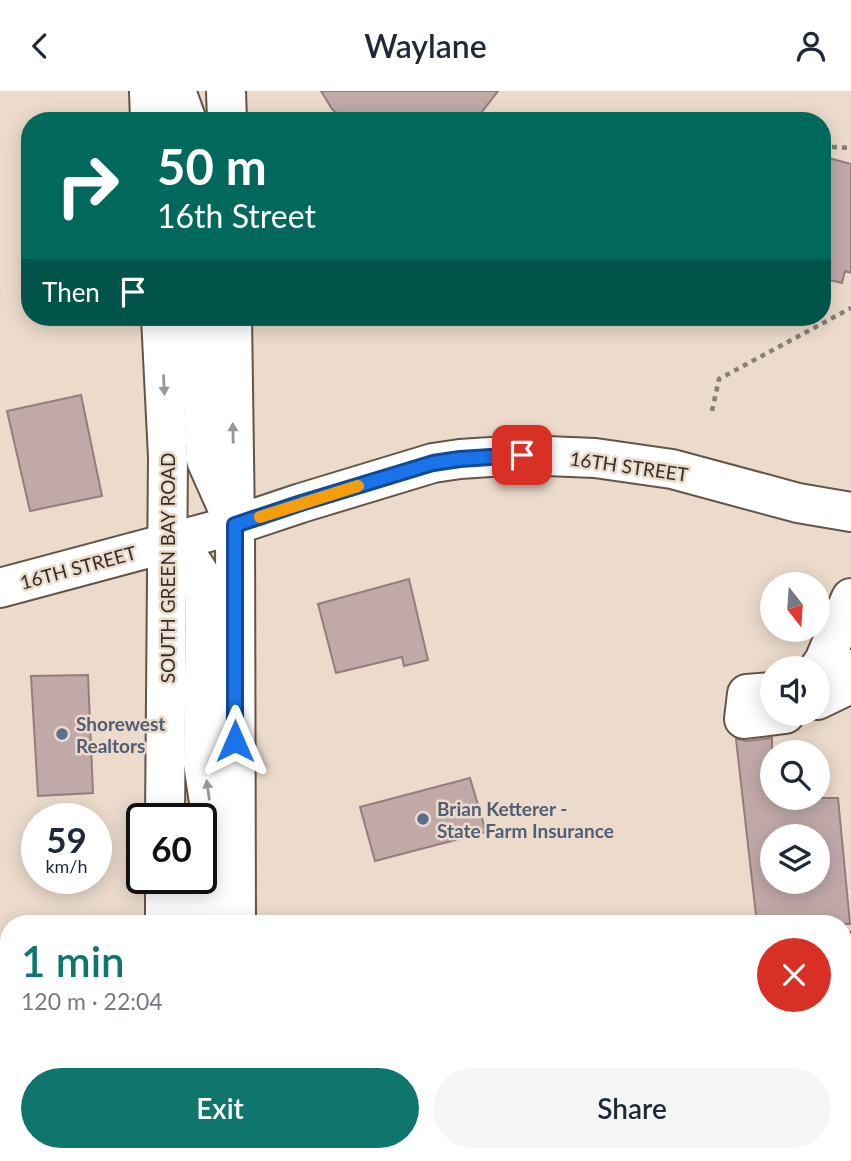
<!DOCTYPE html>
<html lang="en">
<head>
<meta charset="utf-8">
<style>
  body { margin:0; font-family:Lato,sans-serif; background:#f6f6f7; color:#1f2937; height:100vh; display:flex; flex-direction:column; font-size:26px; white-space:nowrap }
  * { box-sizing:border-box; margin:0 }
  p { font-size:23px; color:#747a83 }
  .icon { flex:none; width:38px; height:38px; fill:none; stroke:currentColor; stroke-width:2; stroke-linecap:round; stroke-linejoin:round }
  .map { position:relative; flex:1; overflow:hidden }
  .panel { position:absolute; left:0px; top:824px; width:852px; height:247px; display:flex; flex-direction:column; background:#fff; border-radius:28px 28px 0 0; box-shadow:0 4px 18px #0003 }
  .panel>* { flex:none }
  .hud { position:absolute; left:21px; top:21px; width:810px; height:214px; border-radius:28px; box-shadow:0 4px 18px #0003; background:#00695c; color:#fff; overflow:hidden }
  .needle { width:46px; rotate:163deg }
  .buttons { position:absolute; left:760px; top:481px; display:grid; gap:14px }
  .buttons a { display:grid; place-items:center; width:70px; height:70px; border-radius:50%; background:#fff; box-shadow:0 4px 18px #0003; font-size:35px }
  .speed { position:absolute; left:21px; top:712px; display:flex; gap:14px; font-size:35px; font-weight:700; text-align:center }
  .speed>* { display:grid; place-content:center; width:91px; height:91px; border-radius:50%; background:#fff; box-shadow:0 4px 18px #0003; line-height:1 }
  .speed small { font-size:18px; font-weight:400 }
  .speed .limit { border:4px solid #111; border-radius:10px; background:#fff; color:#111 }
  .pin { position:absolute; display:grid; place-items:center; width:60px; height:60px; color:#fff; margin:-30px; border-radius:14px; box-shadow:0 4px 10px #0006 }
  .me { position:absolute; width:77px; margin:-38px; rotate:0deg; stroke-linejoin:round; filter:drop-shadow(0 0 5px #0008) }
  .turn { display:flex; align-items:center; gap:24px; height:147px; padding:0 21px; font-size:32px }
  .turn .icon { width:91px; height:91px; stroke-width:2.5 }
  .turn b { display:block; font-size:49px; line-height:60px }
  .then { display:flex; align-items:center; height:66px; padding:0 21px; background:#0003; gap:14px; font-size:26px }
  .round { display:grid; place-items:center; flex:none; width:74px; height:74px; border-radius:37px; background:#f6f6f7 }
  .summary { display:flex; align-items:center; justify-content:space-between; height:119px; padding:0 21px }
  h1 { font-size:42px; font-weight:600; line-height:52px; color:#0f766e }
  .cta { display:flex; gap:14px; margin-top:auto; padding:14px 21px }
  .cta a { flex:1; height:80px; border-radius:42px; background:#0f766e; color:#fff; font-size:28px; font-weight:600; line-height:80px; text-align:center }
  .cta a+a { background:#f6f6f7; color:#1f2937 }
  header { display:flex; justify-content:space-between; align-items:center; height:91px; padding:0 21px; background:#fff; font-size:32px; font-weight:600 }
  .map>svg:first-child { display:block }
  .building { fill:#c1a9a8; stroke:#947d7c; stroke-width:2; fill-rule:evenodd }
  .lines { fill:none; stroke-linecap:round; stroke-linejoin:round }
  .minor-casing { stroke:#635547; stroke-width:42 }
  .major-casing { stroke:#635547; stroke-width:42 }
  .path { stroke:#897e73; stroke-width:4.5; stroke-dasharray:5 5; stroke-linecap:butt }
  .minor { stroke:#fff; stroke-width:38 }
  .major { stroke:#fff; stroke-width:38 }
  .oneway { fill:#9a9694 }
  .route-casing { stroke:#114b97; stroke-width:18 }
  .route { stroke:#1a73e8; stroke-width:12 }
  .slow { stroke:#f59e0b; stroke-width:12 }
  .service-dot { fill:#5c6f8a; stroke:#ecdbcb; stroke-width:2.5 }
  .labels { text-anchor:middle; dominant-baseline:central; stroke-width:5; stroke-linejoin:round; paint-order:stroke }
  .street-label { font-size:19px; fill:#352e28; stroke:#ecdbcb }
  .service-label { font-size:19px; font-weight:bold; fill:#4e5e75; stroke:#ecdbcb; text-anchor:start }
</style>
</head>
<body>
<header><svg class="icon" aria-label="back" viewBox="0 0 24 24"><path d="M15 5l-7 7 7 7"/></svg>Waylane<svg class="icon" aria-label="person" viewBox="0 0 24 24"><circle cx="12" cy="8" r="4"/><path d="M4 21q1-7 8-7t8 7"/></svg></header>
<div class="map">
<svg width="851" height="1070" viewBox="0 0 851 1070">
  <rect width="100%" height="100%" fill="#ecdbcb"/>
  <g class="building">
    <polygon points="321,0 498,0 478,26 473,30 345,30 332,18"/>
    <polygon points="829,67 851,73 851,182 845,180 842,192 822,187 822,93"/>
    <polygon points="81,304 102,405 30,420 7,320"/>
    <polygon points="409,488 428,569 404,575 402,566 336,582 318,513"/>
    <polygon points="88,584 93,702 38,705 31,585"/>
    <path d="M 772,647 L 772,707 L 838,707 L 850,833 L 757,833 L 736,648 L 747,650 ZM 772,746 L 817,746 L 817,791 L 772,791 Z"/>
    <polygon points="470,687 486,741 375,770 360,716"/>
  </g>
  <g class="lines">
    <defs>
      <g id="minor">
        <polyline points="0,497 235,434 301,412 433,372 460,368 522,364 595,367 672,378 798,412 851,421"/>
        <polyline points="817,580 824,570 851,507"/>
        <polyline points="772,601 747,603 744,628 785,623"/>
        <polyline points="817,609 842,597 851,578"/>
        <polyline points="165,808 235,812"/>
        <polyline points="844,861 847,861 851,864"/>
        <polyline points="844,901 851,908"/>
        <polyline points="749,1062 751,1070"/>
      </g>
      <g id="major">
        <polyline points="149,0 150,30"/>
        <polyline points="176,0 187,30"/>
        <polyline points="226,0 227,30"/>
        <polyline points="161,226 168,366 165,728"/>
        <polyline points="198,226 206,369 227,416"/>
        <polyline points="232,226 235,434 236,833"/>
        <polyline points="167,452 188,465 199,482 205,505 203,672 216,757"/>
        <polyline points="165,833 165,788"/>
        <polyline points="236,1062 236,1070"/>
        <polyline points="163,1070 163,1062"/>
      </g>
    </defs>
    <use href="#minor" class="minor-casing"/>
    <use href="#major" class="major-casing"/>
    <g class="path">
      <polyline points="822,57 833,56 851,57"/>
      <polyline points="712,320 719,288 851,217"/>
    </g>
    <use href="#minor" class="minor"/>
    <use href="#major" class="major"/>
  </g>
  <defs><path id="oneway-solid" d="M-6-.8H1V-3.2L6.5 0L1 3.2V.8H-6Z" transform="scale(1.75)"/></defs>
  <g class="oneway">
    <use href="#oneway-solid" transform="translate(164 294) rotate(87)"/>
    <use href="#oneway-solid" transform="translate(233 342) rotate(-91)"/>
    <use href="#oneway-solid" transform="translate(208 699) rotate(-98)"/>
  </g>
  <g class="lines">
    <defs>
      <polyline id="route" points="235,650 235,434 301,412 433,372 460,368 522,364"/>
    </defs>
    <use href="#route" class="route-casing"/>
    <use href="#route" class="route"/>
    <polyline class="slow" points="260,426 358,395"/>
  </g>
  <g class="service-dot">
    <circle cx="62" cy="643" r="7"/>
    <circle cx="423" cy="728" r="7"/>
  </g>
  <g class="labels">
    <g class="street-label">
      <text transform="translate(629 375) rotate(8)">16TH STREET</text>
      <text transform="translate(78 476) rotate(-15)">16TH STREET</text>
      <text transform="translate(167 477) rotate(-90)">SOUTH GREEN BAY ROAD</text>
    </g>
    <g class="service-label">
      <text x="76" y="632">Shorewest<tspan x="76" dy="22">Realtors</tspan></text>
      <text x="437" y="717">Brian Ketterer -<tspan x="437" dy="22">State Farm Insurance</tspan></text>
    </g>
  </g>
</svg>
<div class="buttons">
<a><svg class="needle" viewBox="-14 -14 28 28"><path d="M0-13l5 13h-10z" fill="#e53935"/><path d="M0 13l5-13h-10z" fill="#747a83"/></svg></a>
<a><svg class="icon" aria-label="sound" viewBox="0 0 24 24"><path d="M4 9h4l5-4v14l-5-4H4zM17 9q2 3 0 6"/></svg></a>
<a><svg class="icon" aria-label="search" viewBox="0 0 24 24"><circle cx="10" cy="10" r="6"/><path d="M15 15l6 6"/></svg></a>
<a><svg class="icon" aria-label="layers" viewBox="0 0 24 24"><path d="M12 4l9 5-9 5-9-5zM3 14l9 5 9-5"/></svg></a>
</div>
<div class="speed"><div>59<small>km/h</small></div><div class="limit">60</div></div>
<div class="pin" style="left:522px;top:364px;background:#d93025"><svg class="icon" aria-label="arrive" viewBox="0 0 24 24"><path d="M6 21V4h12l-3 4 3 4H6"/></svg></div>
<svg class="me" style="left:235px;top:650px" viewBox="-20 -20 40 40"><path d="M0-17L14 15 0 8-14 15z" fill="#1a73e8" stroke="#fff" stroke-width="4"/></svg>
<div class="hud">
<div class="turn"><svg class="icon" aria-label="right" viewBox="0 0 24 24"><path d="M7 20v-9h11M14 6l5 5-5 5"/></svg><div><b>50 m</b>16th Street</div></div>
<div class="then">Then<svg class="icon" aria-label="arrive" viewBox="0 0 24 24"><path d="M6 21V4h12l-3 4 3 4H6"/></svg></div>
</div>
<section class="panel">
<div class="summary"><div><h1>1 min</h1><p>120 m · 22:04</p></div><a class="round" style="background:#d93025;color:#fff"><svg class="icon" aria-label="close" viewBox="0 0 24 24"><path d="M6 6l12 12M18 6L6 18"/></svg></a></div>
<div class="cta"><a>Exit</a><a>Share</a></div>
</section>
</div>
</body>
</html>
